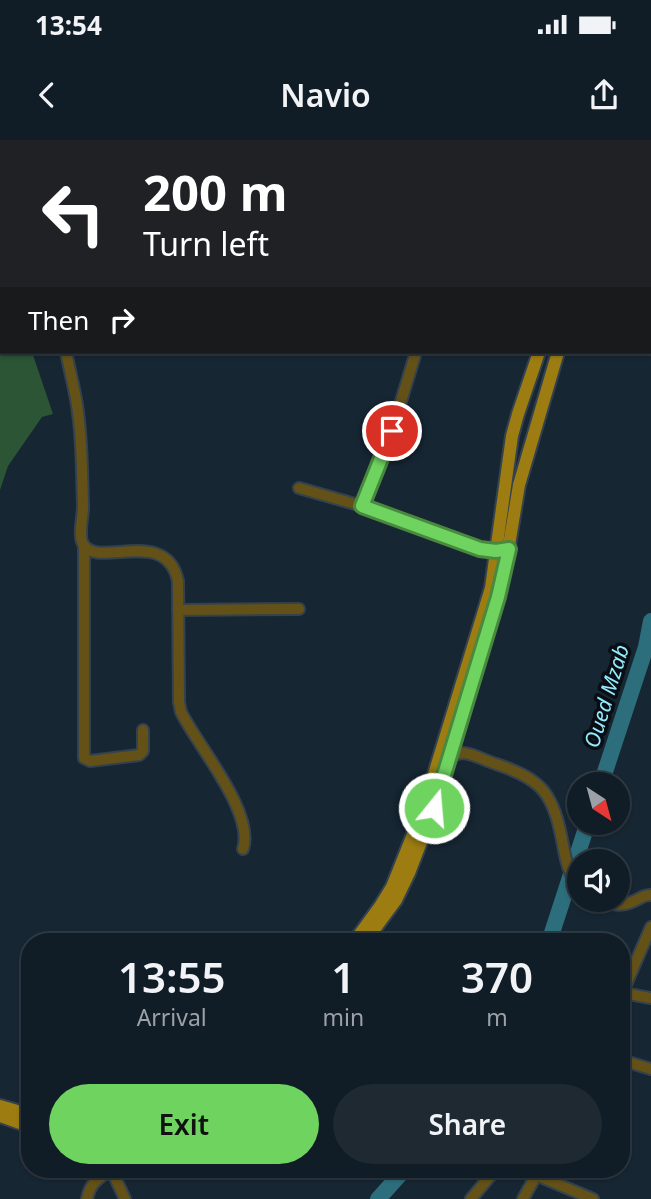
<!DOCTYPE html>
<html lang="en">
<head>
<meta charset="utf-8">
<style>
  body { margin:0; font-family:"Noto Sans",sans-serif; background:#1e2932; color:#f1f3f6; height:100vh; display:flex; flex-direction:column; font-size:26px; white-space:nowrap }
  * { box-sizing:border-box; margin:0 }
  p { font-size:23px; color:#9ca1a7 }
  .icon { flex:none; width:38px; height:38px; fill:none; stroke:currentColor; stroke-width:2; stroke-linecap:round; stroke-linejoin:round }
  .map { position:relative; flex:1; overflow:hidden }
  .sheet { position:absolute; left:21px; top:793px; width:609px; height:245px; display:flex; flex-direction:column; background:#101c26; border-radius:28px; box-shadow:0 2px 5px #0004,0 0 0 2px #303a43 }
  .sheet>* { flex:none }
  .banner { position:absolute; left:0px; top:0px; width:651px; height:214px; box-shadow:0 2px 5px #0004,0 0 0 2px #303a43; background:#202124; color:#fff; overflow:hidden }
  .needle { width:46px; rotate:144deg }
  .buttons { position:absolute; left:567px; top:632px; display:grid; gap:14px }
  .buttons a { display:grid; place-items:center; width:63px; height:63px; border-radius:50%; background:#101c26; box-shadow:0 2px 5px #0004,0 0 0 2px #303a43; font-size:35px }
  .pin { position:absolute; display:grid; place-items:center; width:60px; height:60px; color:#fff; margin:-30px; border:4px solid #fff; border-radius:50%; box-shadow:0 2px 7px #0007 }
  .me { position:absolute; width:77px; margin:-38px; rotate:17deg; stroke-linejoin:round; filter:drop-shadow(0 0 5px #0008) }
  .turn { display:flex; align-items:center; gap:24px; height:147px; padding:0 28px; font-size:32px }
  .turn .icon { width:91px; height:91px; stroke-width:2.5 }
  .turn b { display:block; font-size:49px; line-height:60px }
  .then { display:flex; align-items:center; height:66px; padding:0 28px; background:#0003; gap:14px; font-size:26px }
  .eta { display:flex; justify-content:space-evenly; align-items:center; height:119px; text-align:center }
  .eta b { font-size:42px; font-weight:600; line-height:49px }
  .cta { display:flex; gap:14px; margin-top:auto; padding:14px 28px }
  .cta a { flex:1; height:80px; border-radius:42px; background:#6fd360; color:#111; font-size:28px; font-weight:600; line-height:80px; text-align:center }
  .cta a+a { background:#1e2932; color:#f1f3f6 }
  .status { display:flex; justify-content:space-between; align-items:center; height:49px; padding:0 35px; background:#101c26; direction:ltr }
  .status svg { height:19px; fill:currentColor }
  header { display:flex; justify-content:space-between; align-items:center; height:91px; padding:0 28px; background:#101c26; font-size:32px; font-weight:600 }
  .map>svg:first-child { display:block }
  .green { fill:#2b5535 }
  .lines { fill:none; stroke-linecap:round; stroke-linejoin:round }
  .river { stroke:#2d6e7c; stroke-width:16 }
  .minor-casing { stroke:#33424e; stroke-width:14 }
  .major-casing { stroke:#33424e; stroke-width:16 }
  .minor { stroke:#645117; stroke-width:10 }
  .major { stroke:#9d7d11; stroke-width:12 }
  .route-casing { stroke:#48893e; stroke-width:18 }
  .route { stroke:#6fd360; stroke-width:12 }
  .labels { text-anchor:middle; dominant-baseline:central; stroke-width:7; stroke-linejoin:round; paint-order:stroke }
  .water-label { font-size:21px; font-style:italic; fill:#94eafe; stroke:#080e14 }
</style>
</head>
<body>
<div class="status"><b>13:54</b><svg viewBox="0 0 49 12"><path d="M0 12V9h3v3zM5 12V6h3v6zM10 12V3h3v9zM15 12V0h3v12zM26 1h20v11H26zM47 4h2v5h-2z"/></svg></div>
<header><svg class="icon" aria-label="back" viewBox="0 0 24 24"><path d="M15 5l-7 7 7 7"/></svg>Navio<svg class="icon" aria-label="share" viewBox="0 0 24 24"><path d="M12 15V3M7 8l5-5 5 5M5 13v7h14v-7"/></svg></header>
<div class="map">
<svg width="651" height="1059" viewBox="0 0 651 1059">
  <rect width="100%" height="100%" fill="#162633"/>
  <polygon class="green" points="0,141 2,144 2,212 32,212 53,274 42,277 8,326 0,350"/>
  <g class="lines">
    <g class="river">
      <polyline points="649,2 649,0"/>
      <polyline points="649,162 651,169"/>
      <polyline points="601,644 646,507 651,481"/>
      <polyline points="549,802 588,682"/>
      <polyline points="378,1059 405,1029"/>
    </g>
    <defs>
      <g id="minor">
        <polyline points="251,0 252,2"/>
        <polyline points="62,2 62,0"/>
        <polyline points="90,2 91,0"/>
        <polyline points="126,2 126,0"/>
        <polyline points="600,2 600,0"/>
        <polyline points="0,128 2,131"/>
        <path d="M 66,212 C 69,227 73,243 76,259 C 82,294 82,331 83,367 C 83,377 78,395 83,404 C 97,430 166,385 178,441 L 179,562 L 181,572 C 197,605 255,672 243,709"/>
        <polyline points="299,348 362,366 480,409 503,410"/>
        <polyline points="362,366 392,291 416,212"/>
        <polyline points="84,406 84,618 90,621 139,615 143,611 143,590"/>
        <polyline points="178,470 299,469"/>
        <path d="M 443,614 C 453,617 456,613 464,613 C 474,614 486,621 496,624 C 538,638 552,650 561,695 C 565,713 566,732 579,746"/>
        <path d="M 598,760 C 609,765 622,767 634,761 C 641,758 643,755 651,755"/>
        <polyline points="623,853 651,858"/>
        <polyline points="621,856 651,787"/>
        <polyline points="621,920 651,929"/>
        <polyline points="111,1029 125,1059"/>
        <polyline points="536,1035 593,1059"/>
        <path d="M 87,1059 C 90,1043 98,1038 112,1030"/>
        <polyline points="471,1059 496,1029"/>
        <polyline points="523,1059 538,1032"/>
      </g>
      <g id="major">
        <polyline points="649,111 651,109"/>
        <polyline points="354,802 381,765 392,747 424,667 491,448 512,296 518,274 539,212"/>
        <polyline points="365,802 396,760 409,733 434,668 498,457 506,423 519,345 558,212"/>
        <polyline points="0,966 17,971 30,972"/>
        <polyline points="0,976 20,983 30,984"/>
      </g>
    </defs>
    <use href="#minor" class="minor-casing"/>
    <use href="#major" class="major-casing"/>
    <use href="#minor" class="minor"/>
    <use href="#major" class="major"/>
  </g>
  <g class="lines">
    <defs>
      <polyline id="route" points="392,291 362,366 480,409 496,411 509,409 498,457 434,668"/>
    </defs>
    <use href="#route" class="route-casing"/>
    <use href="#route" class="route"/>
  </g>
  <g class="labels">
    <g class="water-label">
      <text transform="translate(606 556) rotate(-73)">Oued Mzab</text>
    </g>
  </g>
</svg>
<div class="buttons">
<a><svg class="needle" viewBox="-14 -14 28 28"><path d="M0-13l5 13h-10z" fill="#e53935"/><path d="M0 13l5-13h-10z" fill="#9ca1a7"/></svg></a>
<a><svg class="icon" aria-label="sound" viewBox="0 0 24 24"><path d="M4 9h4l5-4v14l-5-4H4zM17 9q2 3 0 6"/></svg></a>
</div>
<div class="pin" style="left:392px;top:291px;background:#d93025"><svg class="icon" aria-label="arrive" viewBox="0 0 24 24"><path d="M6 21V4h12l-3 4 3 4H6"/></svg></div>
<svg class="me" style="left:434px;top:668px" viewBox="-20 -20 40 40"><circle r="17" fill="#6fd360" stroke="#fff" stroke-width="3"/><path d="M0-11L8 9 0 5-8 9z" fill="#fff"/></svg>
<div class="banner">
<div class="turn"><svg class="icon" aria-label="left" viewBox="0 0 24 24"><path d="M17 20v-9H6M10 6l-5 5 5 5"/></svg><div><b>200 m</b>Turn left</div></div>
<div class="then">Then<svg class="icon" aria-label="right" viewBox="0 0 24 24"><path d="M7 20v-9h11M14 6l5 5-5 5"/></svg></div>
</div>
<section class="sheet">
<div class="eta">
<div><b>13:55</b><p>Arrival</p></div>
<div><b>1</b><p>min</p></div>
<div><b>370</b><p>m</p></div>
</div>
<div class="cta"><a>Exit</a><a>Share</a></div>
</section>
</div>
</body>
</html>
